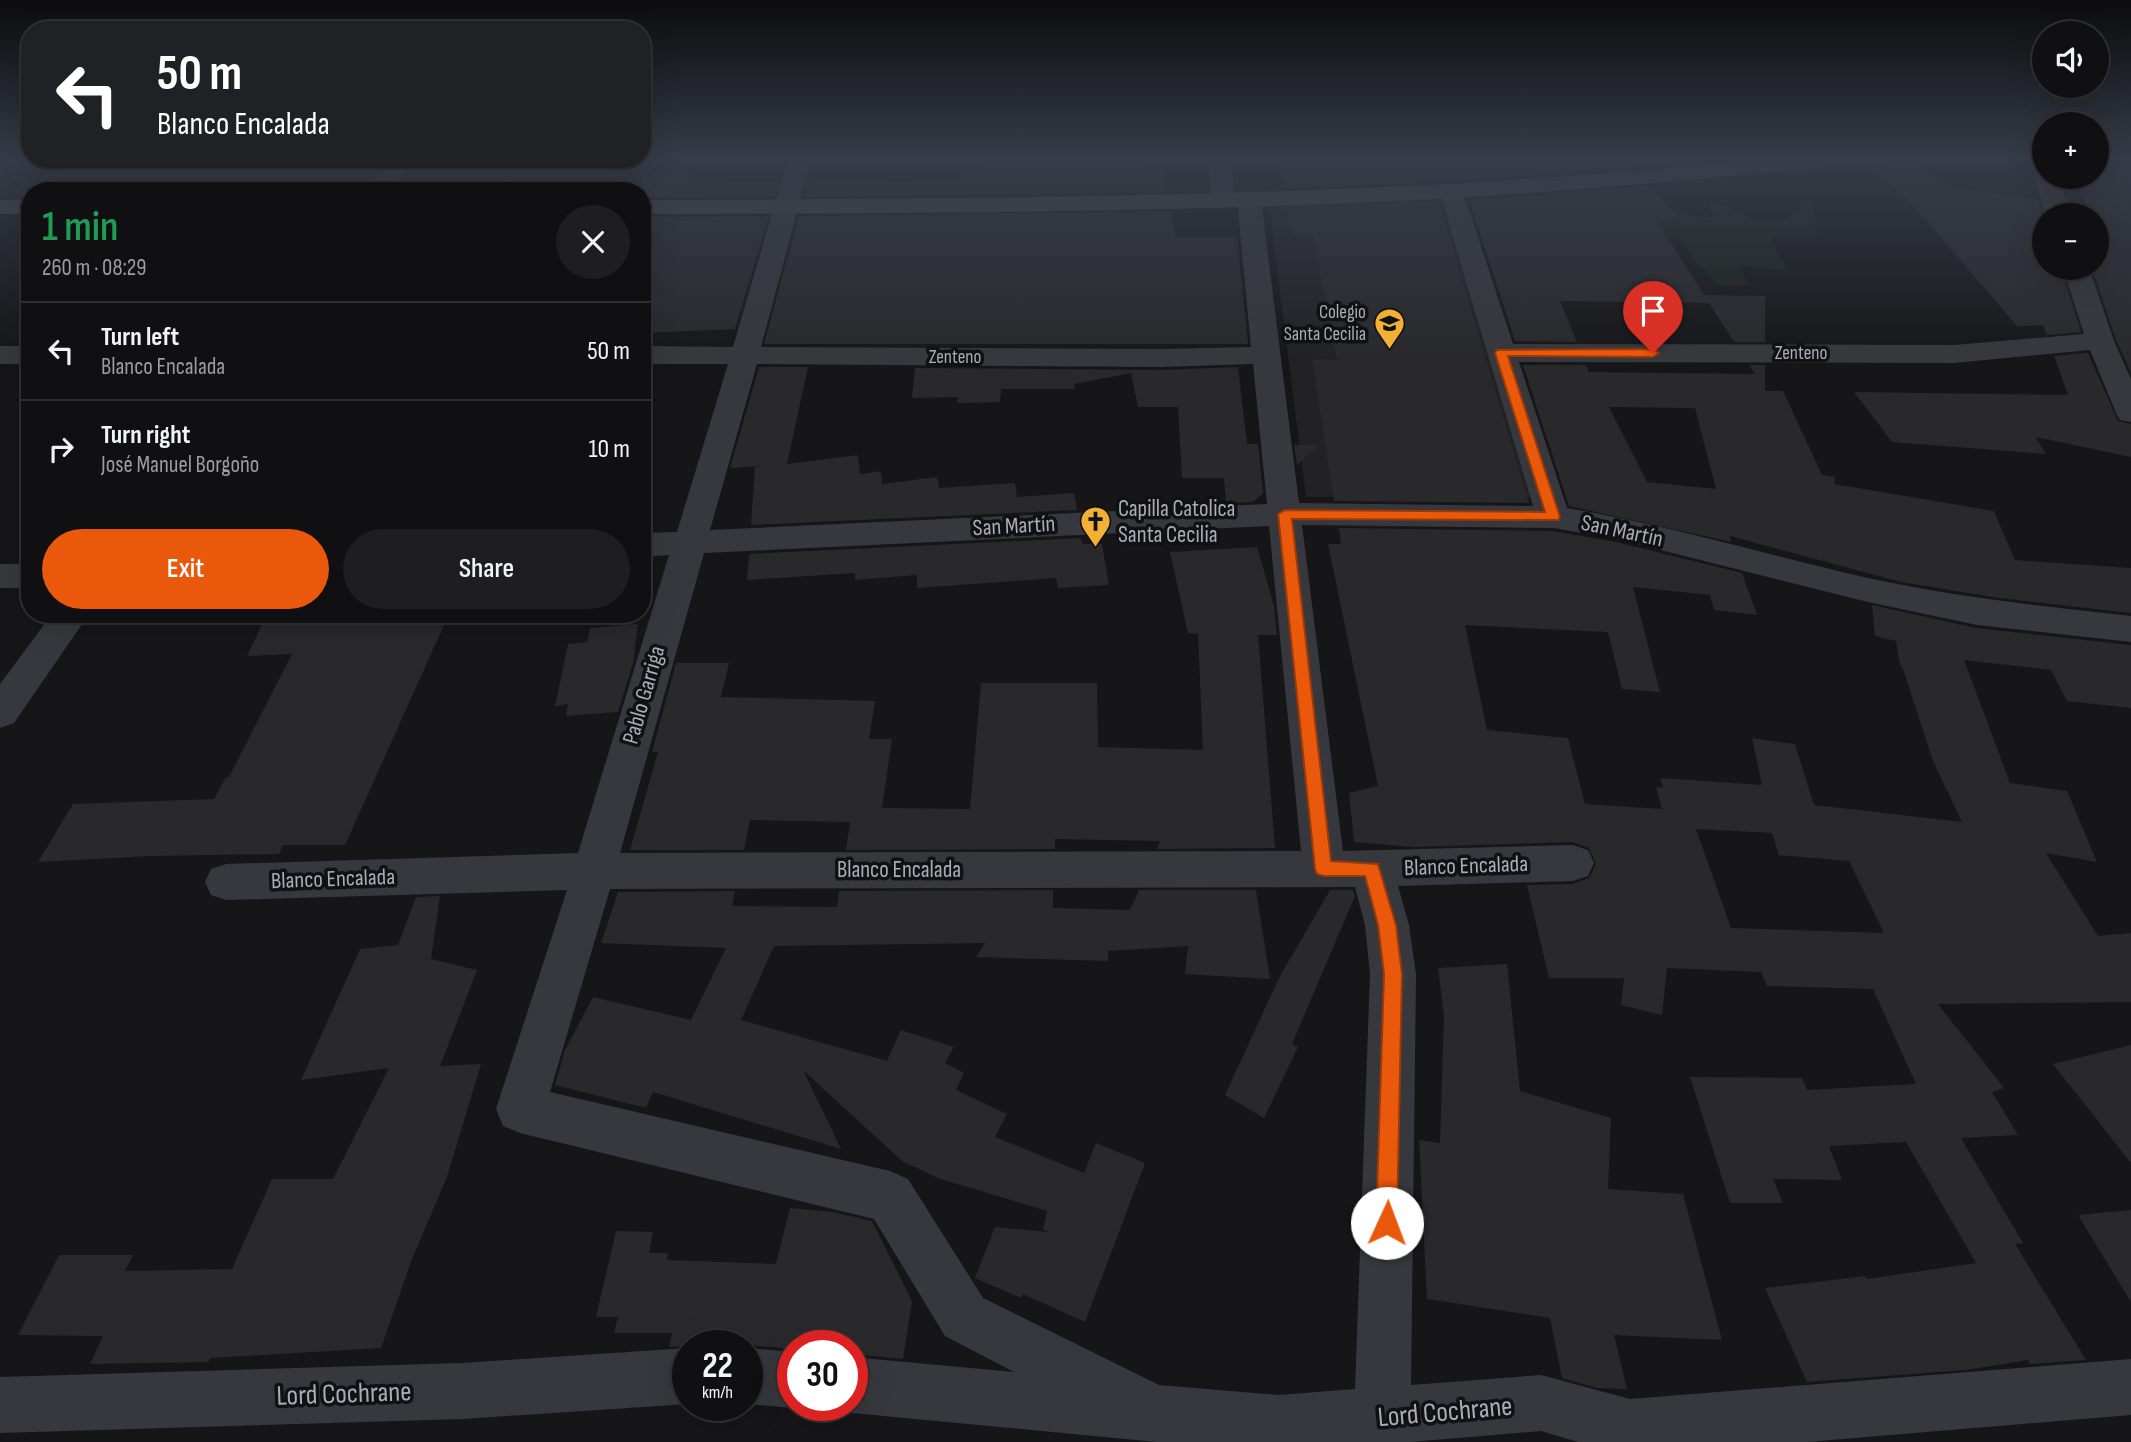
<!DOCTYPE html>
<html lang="en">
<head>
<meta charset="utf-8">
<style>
  body { margin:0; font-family:"Sofia Sans Condensed",sans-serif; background:#1e1e20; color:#f1f3f6; height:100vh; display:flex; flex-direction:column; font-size:26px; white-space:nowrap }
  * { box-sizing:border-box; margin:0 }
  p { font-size:23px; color:#9c9d9f }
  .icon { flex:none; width:38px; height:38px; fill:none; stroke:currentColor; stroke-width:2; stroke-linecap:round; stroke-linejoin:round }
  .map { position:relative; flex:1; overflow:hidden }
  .side { position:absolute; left:21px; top:182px; width:630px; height:441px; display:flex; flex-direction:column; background:#101012; border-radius:28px; box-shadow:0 7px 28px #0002,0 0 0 2px #303032 }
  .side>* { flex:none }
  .hud { position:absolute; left:21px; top:21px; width:630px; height:147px; border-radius:28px; box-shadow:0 7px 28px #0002,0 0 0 2px #303032; background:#202124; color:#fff; overflow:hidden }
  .fabs { position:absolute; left:2032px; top:21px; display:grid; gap:14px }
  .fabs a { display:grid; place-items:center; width:77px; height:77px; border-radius:50%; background:#101012; box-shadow:0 7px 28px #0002,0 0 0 2px #303032; font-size:35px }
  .speed { position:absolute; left:672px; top:1330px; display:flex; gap:14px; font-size:35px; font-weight:700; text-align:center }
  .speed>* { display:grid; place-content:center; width:91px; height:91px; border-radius:50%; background:#101012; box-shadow:0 7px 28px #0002,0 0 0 2px #303032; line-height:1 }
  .speed small { font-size:18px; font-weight:400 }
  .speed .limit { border:10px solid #d22; background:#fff; color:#111 }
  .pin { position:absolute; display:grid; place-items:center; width:60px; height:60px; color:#fff; margin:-72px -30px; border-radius:50% 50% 50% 0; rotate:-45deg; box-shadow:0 0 7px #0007 }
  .pin .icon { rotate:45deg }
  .me { position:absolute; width:77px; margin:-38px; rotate:2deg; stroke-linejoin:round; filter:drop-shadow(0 0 5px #0008) }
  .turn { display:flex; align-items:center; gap:24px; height:147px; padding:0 21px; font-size:32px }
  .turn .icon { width:91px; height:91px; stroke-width:2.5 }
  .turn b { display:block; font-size:49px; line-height:60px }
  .round { display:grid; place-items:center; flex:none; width:74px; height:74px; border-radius:37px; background:#1e1e20 }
  .head { display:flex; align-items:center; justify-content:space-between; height:119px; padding:0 21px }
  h1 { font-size:42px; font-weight:600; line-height:52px; color:#1e9e55 }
  .cta { display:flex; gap:14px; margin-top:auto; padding:14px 21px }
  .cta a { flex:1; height:80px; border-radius:42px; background:#ea580c; color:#fff; font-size:28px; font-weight:600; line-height:80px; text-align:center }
  .cta a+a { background:#1e1e20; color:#f1f3f6 }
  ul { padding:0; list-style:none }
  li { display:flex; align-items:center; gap:21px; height:98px; padding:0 21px; border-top:2px solid #303032 }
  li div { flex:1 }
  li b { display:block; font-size:26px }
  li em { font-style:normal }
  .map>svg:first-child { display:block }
  .built { fill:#222225 }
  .green { fill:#1c231d }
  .building { fill:#29292c; fill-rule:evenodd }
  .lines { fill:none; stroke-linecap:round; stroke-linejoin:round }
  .minor { fill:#37383d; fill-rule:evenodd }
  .secondary { fill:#45474d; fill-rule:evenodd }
  .route { fill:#ea580c; stroke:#983908; stroke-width:2 }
  .labels { text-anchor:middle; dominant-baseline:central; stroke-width:7; stroke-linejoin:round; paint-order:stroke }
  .far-poi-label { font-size:19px; fill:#a8adb8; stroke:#111113; text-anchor:end }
  .far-street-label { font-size:19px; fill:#a8adb8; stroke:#111113 }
  .poi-label { font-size:23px; fill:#a8adb8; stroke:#111113; text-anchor:start }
  .street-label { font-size:23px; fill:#a8adb8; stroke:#111113 }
  .near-street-label { font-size:28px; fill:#a8adb8; stroke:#111113 }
</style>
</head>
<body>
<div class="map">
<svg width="2131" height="1442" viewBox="0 0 2131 1442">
  <rect width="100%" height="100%" fill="#161618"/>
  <polygon class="built" points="1439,197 1541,498 1306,497 1269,204"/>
  <path class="green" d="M 1812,198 L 1817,238 L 1770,238 L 1789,272 L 1740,265 L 1748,285 L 1717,285 C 1705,269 1689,257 1683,240 L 1662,237 L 1615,212 L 1684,212 L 1692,216 L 1716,217 L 1708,208 L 1711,201 C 1733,207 1762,230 1786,219 C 1795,215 1804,204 1812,198 Z"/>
  <g class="building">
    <polygon points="1102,159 1145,159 1145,167 1161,167 1166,192 804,197 808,181 886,179 886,182 965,178 965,170 978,167 1102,164"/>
    <polygon points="1278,159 1624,159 1633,168 1449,181 1284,188"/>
    <polygon points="2096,159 2131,159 2131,373 2116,340 2092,268 2096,268 2096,215 2073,215 2069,202 2086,204 2075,177 2096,177"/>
    <polygon points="1917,163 1948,188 2038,199 2044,216 2044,268 2061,268 2081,332 2047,335 2043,325 2017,326 1913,205 1872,169"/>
    <polygon points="642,174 693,174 687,183 779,181 774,197 642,197"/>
    <polygon points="1650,186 1679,217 1657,220 1704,295 1765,296 1765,342 1734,342 1709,303 1560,301 1577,342 1515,341 1469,200"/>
    <polygon points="1439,201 1529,503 1334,501 1312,359 1337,360 1313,235 1292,234 1287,208"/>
    <polygon points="1171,211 1176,237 1237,237 1248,344 764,344 799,216"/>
    <polygon points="769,216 735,329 642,333 642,217"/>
    <polygon points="2088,353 2118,421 2131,424 2131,457 2036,437 2046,454 1892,442 1854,392 2068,395 2054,356"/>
    <path d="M 1523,365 L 1586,365 L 1589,372 L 1755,374 L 1749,365 L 1765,365 L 1765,391 L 1783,391 L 1822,475 L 1835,477 L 1834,484 L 1994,511 L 2015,560 L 2131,568 L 2131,613 L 1999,598 L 1901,582 L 1730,536 L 1731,542 L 1569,506 ZM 1609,407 L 1695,408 L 1716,489 L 1647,482 Z"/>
    <polygon points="759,367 808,367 787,464 858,455 860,474 881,471 882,484 937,477 939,488 1015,483 1017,497 1074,493 1077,510 751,525 755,467 763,466 730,468"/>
    <polygon points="1238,367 1247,444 1258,444 1263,493 1253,502 1226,503 1224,478 1182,478 1178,407 1138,407 1131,373 1074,384 1075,389 1001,389 1000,402 957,403 958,397 912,398 915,368 1161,370"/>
    <polygon points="1294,445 1320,445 1297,465"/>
    <path d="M 1339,528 L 1553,531 L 1616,542 L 1742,573 L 1757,615 L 1714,610 L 1710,595 L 1633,587 L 1660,692 L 1622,689 L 1608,632 L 1465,625 L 1487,730 L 1568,738 L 1585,804 L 1662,809 L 1656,787 L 1663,788 L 1660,778 L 1762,785 L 1752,738 L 1795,744 L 1814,805 L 1962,822 L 1933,761 L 1902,666 L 1900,665 L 1896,641 L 1875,636 L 1872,605 L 1976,628 L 2131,645 L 2131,708 L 2067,701 L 2051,670 L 1964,660 L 2010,783 L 2067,791 L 2097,862 L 2046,853 L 2098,936 L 2131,933 L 2131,1002 L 1938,1004 L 2004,1088 L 1992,1092 L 2018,1135 L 1961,1138 L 2023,1243 L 2015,1244 L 2086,1360 L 2030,1364 L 2028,1360 L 1965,1370 L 1807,1382 L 1765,1288 L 1865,1276 L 1867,1279 L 1976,1263 L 1906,1142 L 1829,1146 L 1842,1180 L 1773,1179 L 1783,1203 L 1730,1203 L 1690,1077 L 1802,1078 L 1807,1090 L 1916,1084 L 1873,989 L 1767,986 L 1761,972 L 1667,968 L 1662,1015 L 1621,1005 L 1624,978 L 1549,978 L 1527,885 L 1573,884 L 1589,878 L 1596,864 L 1589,848 L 1573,842 L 1413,847 L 1354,842 L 1349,793 L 1378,786 L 1328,544 L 1341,544 ZM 1696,829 L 1772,833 L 1779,855 L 1849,861 L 1884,933 L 1731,928 Z"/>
    <polygon points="1081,538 1082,544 1102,544 1109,585 1058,588 1056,578 917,588 917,575 855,580 855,573 747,580 749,554"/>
    <polygon points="1257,547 1274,606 1277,635 1258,635 1275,848 1157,849 1160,841 1055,839 1055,849 846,850 850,822 750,820 744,850 630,850 658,752 652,752 676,663 729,663 721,697 875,701 869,739 892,739 882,808 970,809 981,683 1097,683 1098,747 1203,750 1198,634 1188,633 1170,552"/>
    <polygon points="267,614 449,614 345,845 283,845 279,854 150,856 38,862 73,804 214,799 226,777 229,777 292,654 247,656"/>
    <polygon points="638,624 633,663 618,712 566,716 568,704 555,706 568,644 587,642 590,628"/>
    <polygon points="1053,890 1053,908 1130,910 1139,890 1256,890 1270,979 1185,974 1188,946 1108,951 1108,961 976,957 985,943 774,946 741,1020 887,1061 901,1030 954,1047 945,1063 964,1073 956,1090 1007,1114 995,1137 1084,1173 1096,1143 1145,1163 1085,1322 1023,1294 1021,1298 975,1278 995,1227 1049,1232 1043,1229 1047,1211 938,1178 902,1161 803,1070 841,1149 653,1092 646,1108 555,1085 565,1050 593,997 691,1020 726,948 601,943 618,892 735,891 732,906 837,907 839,891"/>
    <polygon points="1330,890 1353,890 1355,896 1292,1044 1298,1047 1264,1118 1225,1095 1279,978"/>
    <polygon points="440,896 431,959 477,970 440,1066 481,1064 447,1177 412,1259 381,1348 210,1358 208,1362 90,1364 103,1336 18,1335 59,1255 133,1255 125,1271 232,1269 272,1179 333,1179 389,1068 301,1080 360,949 398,945 416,897"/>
    <polygon points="1507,964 1520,1091 1611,1118 1608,1189 1683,1194 1722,1340 1614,1335 1627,1389 1597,1388 1562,1378 1550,1318 1427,1299 1419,1140 1440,1143 1444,1016 1438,968"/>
    <polygon points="2131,1045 2131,1163 2053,1064"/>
    <polygon points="790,1208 832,1212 872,1221 912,1301 903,1359 852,1354 852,1346 793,1346 793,1349 747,1345 669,1347 672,1333 614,1333 618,1317 596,1317 616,1231 653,1232 649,1253 668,1253 667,1260 776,1264"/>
    <polygon points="2131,1210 2131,1302 2078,1215"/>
  </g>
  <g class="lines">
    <g class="minor">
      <polygon points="387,159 411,159 389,191 365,191"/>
      <path d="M 788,159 L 811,159 L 761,347 L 1161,349 L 1251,347 L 1237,199 L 1240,194 L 1249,192 L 1258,194 L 1261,199 L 1299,503 L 1533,506 L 1439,191 L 1442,186 L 1451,184 L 1460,186 L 1463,191 L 1513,344 L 1954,345 L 2084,334 L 2063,268 L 2089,268 L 2114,341 L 2131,379 L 2131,422 L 2120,420 L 2116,413 L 2090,350 L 1954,363 L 1519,362 L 1567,508 C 1668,525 1767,555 1868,578 C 1955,597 2042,606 2131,616 L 2131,642 L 1977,625 L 1868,602 L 1617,539 L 1553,528 L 1302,525 L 1343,851 L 1573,845 L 1588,850 L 1594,863 L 1588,876 L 1573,881 L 1398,886 L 1409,925 L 1416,974 L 1411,1385 L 1541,1375 L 1630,1399 L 2131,1359 L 2131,1415 L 1807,1442 L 1578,1442 L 1541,1431 L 1410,1442 L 1157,1442 L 852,1413 L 833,1405 L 852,1405 L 852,1357 L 1014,1372 L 945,1336 L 874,1219 L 520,1133 L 503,1126 L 496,1109 L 567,890 L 226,900 L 211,895 L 205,882 L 211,869 L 226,864 L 578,853 L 669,555 L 642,557 L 642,533 L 677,532 L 728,364 L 642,364 L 642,346 L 733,347 ZM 757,364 L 1161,367 L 1253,364 L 1267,504 L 710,530 ZM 1269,526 L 1301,851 L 620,853 L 704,553 ZM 1355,887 L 1365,925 L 1370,974 L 1355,1389 L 1279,1395 L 1159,1385 L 983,1298 L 908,1179 L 890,1171 L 550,1092 L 610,889 Z"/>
      <polygon points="1209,159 1232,159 1235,200 1232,205 1223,207 1214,205 1211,200"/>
      <polygon points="2044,170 2044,177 2058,177 2071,215 2046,215 2034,177 2038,172"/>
      <rect x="0" y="346" width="30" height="18"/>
      <rect x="0" y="564" width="30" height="24"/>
      <polygon points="52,614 89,614 14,723 0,728 0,684"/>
      <polygon points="688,1348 688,1404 463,1419 0,1433 0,1377 463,1363"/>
      <polygon points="747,1348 793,1352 793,1405 800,1405 793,1408 747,1404"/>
    </g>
    <g class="secondary">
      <path d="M 1764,159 L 1847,159 L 1843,164 L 1835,166 C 1708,178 1580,191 1452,198 C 1183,213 912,213 642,214 L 642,200 C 911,199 1180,198 1449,184 C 1554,178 1659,169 1764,159 Z"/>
      <rect x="0" y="200" width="30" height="14"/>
    </g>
  </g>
  <linearGradient id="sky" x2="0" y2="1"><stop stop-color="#0c0c0d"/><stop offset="0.44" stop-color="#363c48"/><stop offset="1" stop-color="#363c48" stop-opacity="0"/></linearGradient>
  <rect width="2131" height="360" fill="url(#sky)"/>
  <polygon class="route" points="1497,350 1653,349 1659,353 1653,357 1508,356 1560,517 1558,520 1292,519 1331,861 1378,864 1396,925 1402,974 1397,1223 1394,1231 1387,1234 1379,1231 1376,1223 1384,974 1378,925 1365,876 1324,876 1317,874 1315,869 1278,514 1285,510 1545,512 1495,353"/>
  <defs>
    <symbol id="school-pin" viewBox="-11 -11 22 30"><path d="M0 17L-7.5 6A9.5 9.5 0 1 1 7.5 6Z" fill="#f2b134" stroke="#111113"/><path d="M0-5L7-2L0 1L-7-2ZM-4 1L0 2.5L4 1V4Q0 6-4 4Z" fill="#111"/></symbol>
    <symbol id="church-pin" viewBox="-11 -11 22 30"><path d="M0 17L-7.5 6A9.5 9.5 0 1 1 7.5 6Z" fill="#f2b134" stroke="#111113"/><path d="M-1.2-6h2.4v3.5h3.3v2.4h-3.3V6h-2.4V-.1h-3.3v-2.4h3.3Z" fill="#111"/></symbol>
  </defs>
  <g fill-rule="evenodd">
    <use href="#school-pin" x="1372" y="306" width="35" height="47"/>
    <use href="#church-pin" x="1078" y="504" width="35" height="47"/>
  </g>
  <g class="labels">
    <g class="far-poi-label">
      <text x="1366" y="312">Colegio<tspan x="1366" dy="22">Santa Cecilia</tspan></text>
    </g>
    <g class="far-street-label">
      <text x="1801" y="353">Zenteno</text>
      <text x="955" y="357">Zenteno</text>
    </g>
    <g class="poi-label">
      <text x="1118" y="509">Capilla Catolica<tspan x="1118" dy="26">Santa Cecilia</tspan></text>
    </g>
    <g class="street-label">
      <text transform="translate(1014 526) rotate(-3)">San Martín</text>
      <text transform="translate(1622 531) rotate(12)">San Martín</text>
      <text transform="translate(644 695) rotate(-74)">Pablo Garriga</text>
      <text transform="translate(1466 866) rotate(-2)">Blanco Encalada</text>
      <text x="899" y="870">Blanco Encalada</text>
      <text transform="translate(333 879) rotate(-2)">Blanco Encalada</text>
    </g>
    <g class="near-street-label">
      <text transform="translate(344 1394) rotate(-2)">Lord Cochrane</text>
      <text transform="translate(1445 1412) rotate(-5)">Lord Cochrane</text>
    </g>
  </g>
</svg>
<div class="fabs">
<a><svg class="icon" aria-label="sound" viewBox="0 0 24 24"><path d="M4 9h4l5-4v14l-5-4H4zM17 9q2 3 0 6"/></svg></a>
<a>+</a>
<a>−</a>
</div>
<div class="speed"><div>22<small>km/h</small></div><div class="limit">30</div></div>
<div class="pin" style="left:1653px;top:353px;background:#d93025"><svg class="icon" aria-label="arrive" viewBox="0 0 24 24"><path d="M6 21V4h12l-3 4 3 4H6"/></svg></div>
<svg class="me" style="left:1387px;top:1223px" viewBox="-20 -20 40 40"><circle r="19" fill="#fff"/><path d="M0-13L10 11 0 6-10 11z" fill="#ea580c"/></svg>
<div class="hud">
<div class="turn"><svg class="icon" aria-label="left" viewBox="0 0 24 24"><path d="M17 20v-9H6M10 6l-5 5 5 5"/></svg><div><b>50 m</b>Blanco Encalada</div></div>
</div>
<section class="side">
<div class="head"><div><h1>1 min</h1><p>260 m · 08:29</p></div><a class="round"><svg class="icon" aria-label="close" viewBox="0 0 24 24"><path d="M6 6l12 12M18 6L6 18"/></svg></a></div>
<ul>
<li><svg class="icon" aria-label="left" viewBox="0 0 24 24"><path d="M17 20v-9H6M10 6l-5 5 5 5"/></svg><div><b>Turn left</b><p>Blanco Encalada</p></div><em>50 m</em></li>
<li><svg class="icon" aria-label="right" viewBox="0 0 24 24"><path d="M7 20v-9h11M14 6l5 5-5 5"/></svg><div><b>Turn right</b><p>José Manuel Borgoño</p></div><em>10 m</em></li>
</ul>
<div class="cta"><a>Exit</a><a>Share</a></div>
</section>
</div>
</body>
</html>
